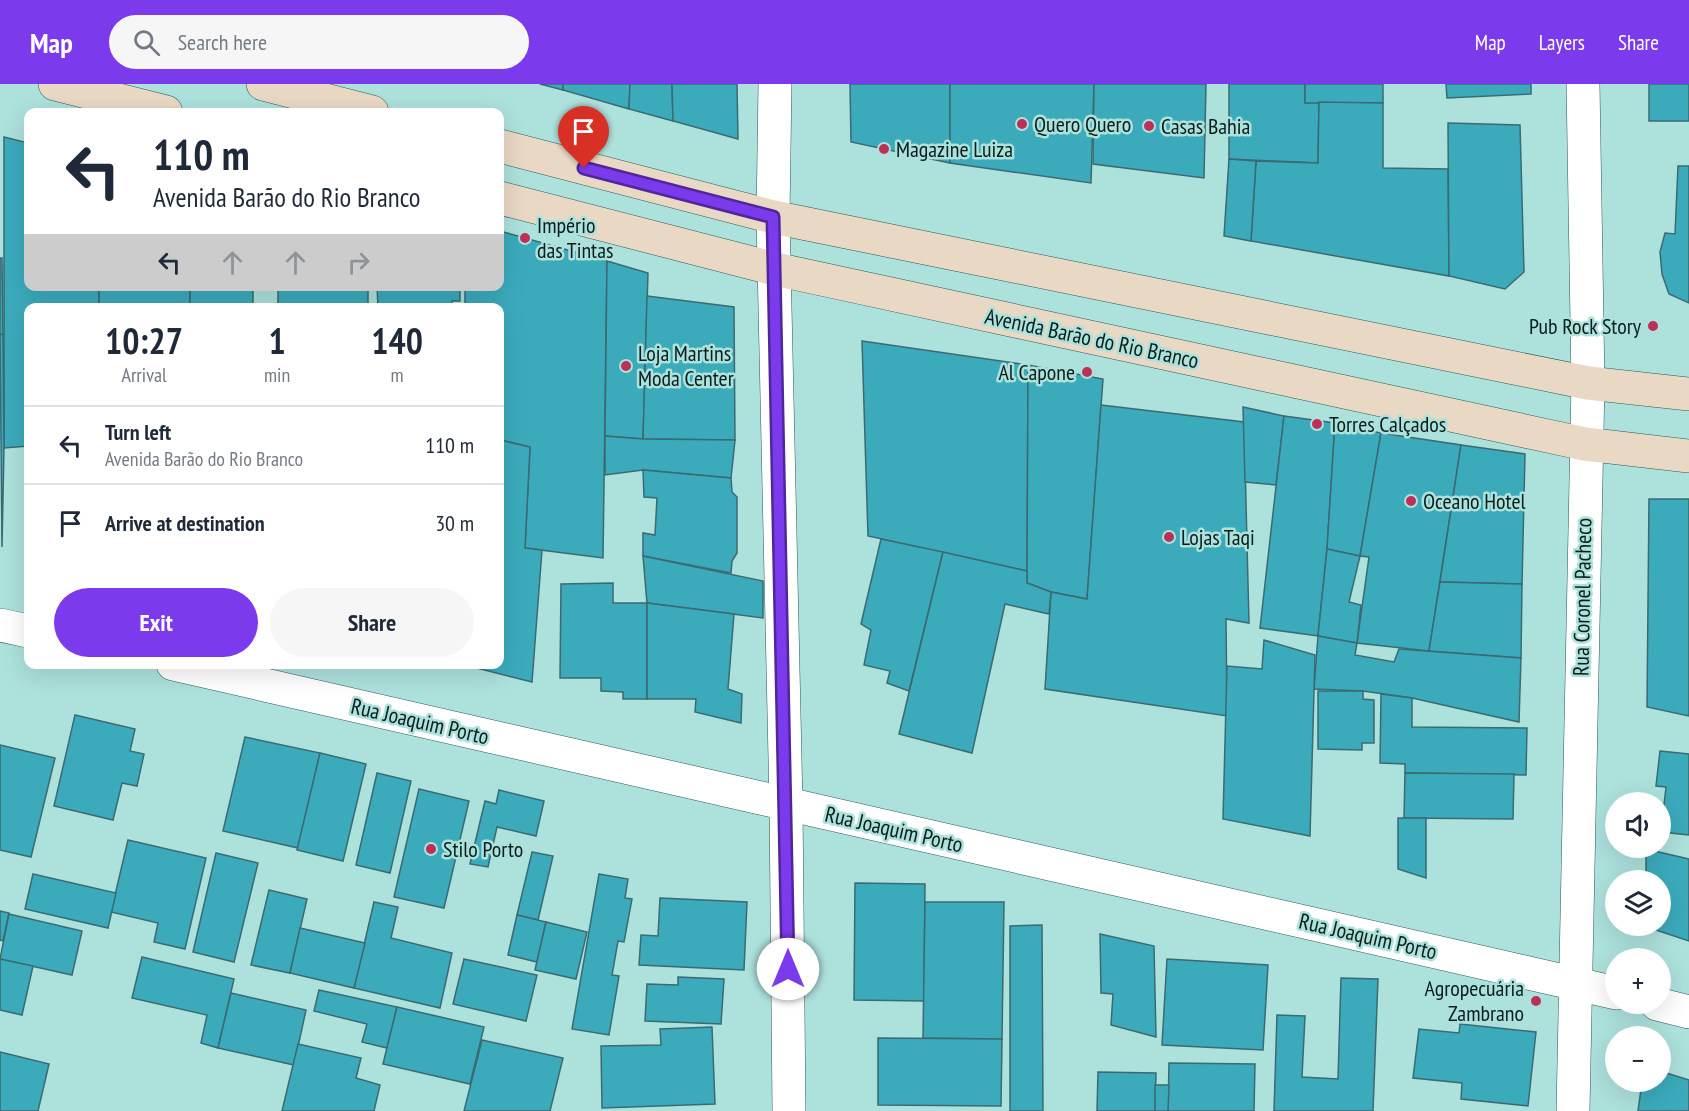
<!DOCTYPE html>
<html lang="en">
<head>
<meta charset="utf-8">
<style>
  body { margin:0; font-family:"PT Sans Narrow",sans-serif; background:#f6f6f7; color:#1f2937; height:100vh; display:flex; flex-direction:column; font-size:22px; white-space:nowrap }
  * { box-sizing:border-box; margin:0 }
  p { font-size:20px; color:#747a83 }
  .icon { flex:none; width:33px; height:33px; fill:none; stroke:currentColor; stroke-width:2; stroke-linecap:round; stroke-linejoin:round }
  .map { position:relative; flex:1; overflow:hidden }
  .drawer { position:absolute; left:24px; top:219px; width:480px; height:366px; display:flex; flex-direction:column; background:#fff; border-radius:12px; box-shadow:0 6px 24px #0002 }
  .drawer>* { flex:none }
  .hud { position:absolute; left:24px; top:24px; width:480px; height:183px; border-radius:12px; box-shadow:0 6px 24px #0002; background:#fff; color:#1f2937; overflow:hidden }
  .buttons { position:absolute; left:1605px; top:708px; display:grid; gap:12px }
  .buttons a { display:grid; place-items:center; width:66px; height:66px; border-radius:50%; background:#fff; box-shadow:0 6px 24px #0002; font-size:30px }
  .pin { position:absolute; display:grid; place-items:center; width:51px; height:51px; color:#fff; margin:-62px -26px; border-radius:50% 50% 50% 0; rotate:-45deg; box-shadow:0 0 6px #0007 }
  .pin .icon { rotate:45deg }
  .me { position:absolute; width:66px; margin:-33px; rotate:0deg; stroke-linejoin:round; filter:drop-shadow(0 0 4px #0008) }
  .turn { display:flex; align-items:center; gap:21px; height:126px; padding:0 30px; font-size:27px }
  .turn .icon { width:78px; height:78px; stroke-width:2.5 }
  .turn b { display:block; font-size:42px; line-height:51px }
  .lanes { display:flex; align-items:center; height:57px; padding:0 30px; background:#0003; justify-content:center; gap:30px; direction:ltr }
  .lanes .off { opacity:.35 }
  .eta { display:flex; justify-content:space-evenly; align-items:center; height:102px; text-align:center }
  .eta b { font-size:36px; font-weight:800; line-height:42px }
  .primary-button { display:flex; gap:12px; margin-top:auto; padding:12px 30px }
  .primary-button a { flex:1; height:69px; border-radius:36px; background:#7c3aed; color:#fff; font-size:24px; font-weight:800; line-height:69px; text-align:center }
  .primary-button a+a { background:#f6f6f7; color:#1f2937 }
  ul { padding:0; list-style:none }
  li { display:flex; align-items:center; gap:18px; height:78px; padding:0 30px; border-top:2px solid #e0e1e3 }
  li div { flex:1 }
  li b { display:block; font-size:22px }
  li em { font-style:normal }
  header { display:flex; align-items:center; gap:36px; box-sizing:border-box; height:84px; padding:0 30px; background:#7c3aed; color:#fff }
  header strong { font-size:28px }
  nav { display:flex; gap:33px; margin-inline-start:auto; font-size:21px }
  .search { width:420px; height:54px; background:#f6f6f7; display:flex; align-items:center; gap:15px; box-sizing:border-box; padding:0 21px; border-radius:33px; color:#747a83; font-size:22px }
  .map>svg:first-child { display:block }
  .building { fill:#3babbc; stroke:#3b6a72; stroke-width:1.5 }
  .lines { fill:none; stroke-linecap:round; stroke-linejoin:round }
  .minor-casing { stroke:#295a57; stroke-width:34 }
  .secondary-casing { stroke:#295a57; stroke-width:34 }
  .minor { stroke:#fff; stroke-width:33 }
  .secondary { stroke:#e8d8c4; stroke-width:33 }
  .route-casing { stroke:#51269a; stroke-width:15 }
  .route { stroke:#7c3aed; stroke-width:10 }
  .poi-dot { fill:#be2f57; stroke:#ade1dc; stroke-width:2 }
  .labels { text-anchor:middle; dominant-baseline:central; stroke-width:5; stroke-linejoin:round; paint-order:stroke }
  .poi-label { font-size:22px; fill:#091e1c; stroke:#ade1dc; text-anchor:start }
  .street-label { font-size:22px; fill:#091e1c; stroke:#ade1dc }
</style>
</head>
<body>
<header>
<strong>Map</strong>
<div class="search"><svg class="icon" aria-label="search" viewBox="0 0 24 24"><circle cx="10" cy="10" r="6"/><path d="M15 15l6 6"/></svg>Search here</div>
<nav><a>Map</a><a>Layers</a><a>Share</a></nav>
</header>
<div class="map">
<svg width="1689" height="1027" viewBox="0 0 1689 1027">
  <rect width="100%" height="100%" fill="#ade1dc"/>
  <g class="building">
    <polygon points="540,0 563,0 563,6"/>
    <polygon points="563,0 630,0 629,25 563,6"/>
    <polygon points="630,0 672,0 673,37 629,25"/>
    <polygon points="672,0 737,0 738,55 673,37"/>
    <polygon points="850,0 950,0 950,79 851,58"/>
    <polygon points="950,0 1094,0 1091,99 950,79"/>
    <polygon points="1094,0 1206,0 1204,94 1093,80"/>
    <polygon points="1229,0 1305,0 1305,19 1319,18 1318,79 1229,75"/>
    <rect x="1305" y="0" width="78" height="19"/>
    <polygon points="1446,0 1531,0 1531,10 1447,14"/>
    <rect x="1649" y="0" width="40" height="37"/>
    <polygon points="1319,18 1383,19 1383,84 1448,85 1449,192 1251,157 1256,77 1318,79"/>
    <polygon points="1448,39 1520,41 1524,188 1505,205 1449,192"/>
    <polygon points="4,53 28,59 28,202 99,202 99,224 28,224 28,362 4,364"/>
    <polygon points="1229,75 1256,77 1251,157 1224,152"/>
    <polygon points="1678,82 1689,82 1689,219 1669,210 1662,190 1660,168 1665,149 1675,150"/>
    <polygon points="500,147 607,177 603,474 525,464 530,363 500,356 500,224 465,224 465,202 500,202"/>
    <polygon points="0,174 2,174 3,251 0,250"/>
    <polygon points="607,177 648,189 643,355 605,352"/>
    <rect x="99" y="202" width="91" height="22"/>
    <polygon points="190,202 253,203 253,224 190,224"/>
    <rect x="278" y="202" width="90" height="22"/>
    <polygon points="377,202 460,202 460,217 452,217 452,224 378,224"/>
    <polygon points="647,212 734,223 735,356 643,355"/>
    <polygon points="0,250 3,251 4,364 2,463"/>
    <polygon points="862,257 1028,281 1027,487 868,452"/>
    <polygon points="1028,281 1103,295 1087,515 1051,508 1027,499"/>
    <polygon points="1101,321 1244,338 1249,539 1226,535 1227,632 1045,605 1051,508 1087,515"/>
    <polygon points="1243,323 1284,332 1276,401 1245,398"/>
    <polygon points="1284,332 1335,339 1327,465 1318,552 1260,544"/>
    <polygon points="1335,339 1381,349 1360,472 1327,465"/>
    <polygon points="1381,349 1461,361 1429,567 1357,559 1369,473 1360,472"/>
    <polygon points="605,352 643,355 735,356 731,394 643,386 605,391"/>
    <polygon points="500,356 530,363 525,464 542,466 532,598 461,580 500,580"/>
    <polygon points="1461,361 1525,370 1522,500 1440,498"/>
    <polygon points="643,386 731,394 732,408 737,413 737,469 732,477 731,489 643,472 643,449 655,451 657,414 644,413"/>
    <polygon points="1649,415 1689,415 1689,632 1647,623"/>
    <polygon points="881,455 943,468 909,607 887,599 890,587 864,581 871,546 861,540"/>
    <polygon points="1327,465 1360,472 1349,518 1361,521 1357,559 1318,552"/>
    <polygon points="943,468 1027,487 1027,499 1051,508 1049,530 1005,520 972,669 899,650"/>
    <polygon points="643,472 763,497 763,534 647,519"/>
    <polygon points="1440,498 1522,500 1521,574 1429,567"/>
    <polygon points="613,499 613,519 647,519 647,615 623,615 623,608 601,607 601,594 560,594 561,500"/>
    <polygon points="647,519 734,530 728,605 742,610 741,639 695,628 696,615 647,615"/>
    <polygon points="1318,552 1357,559 1355,571 1394,578 1399,565 1521,574 1519,638 1412,614 1363,607 1314,605"/>
    <polygon points="1264,556 1315,571 1310,752 1223,735 1227,582 1262,585"/>
    <polygon points="1318,607 1363,607 1363,615 1374,616 1374,659 1362,659 1362,666 1318,665"/>
    <polygon points="1381,610 1412,614 1412,643 1527,644 1526,691 1405,689 1405,680 1380,679"/>
    <polygon points="75,631 135,645 130,667 144,670 137,702 122,699 113,736 54,722"/>
    <polygon points="245,653 320,669 298,764 223,747"/>
    <polygon points="0,661 55,674 31,773 0,766"/>
    <polygon points="1660,667 1689,670 1689,751 1661,748 1666,703 1656,702"/>
    <polygon points="320,669 366,680 343,777 297,766"/>
    <polygon points="377,689 411,697 390,789 356,781"/>
    <polygon points="1405,689 1514,690 1513,735 1404,734"/>
    <polygon points="419,705 469,717 444,824 394,813"/>
    <polygon points="499,706 544,717 536,752 497,743 488,783 470,780 485,717 496,720"/>
    <polygon points="1398,734 1426,734 1426,794 1398,785"/>
    <polygon points="128,756 206,774 185,865 154,858 158,839 111,828"/>
    <polygon points="1646,765 1689,775 1689,857 1647,843 1660,842 1660,796 1646,796"/>
    <polygon points="532,768 553,772 538,836 517,831"/>
    <polygon points="216,769 258,779 234,878 193,868"/>
    <polygon points="33,790 116,809 108,844 25,825"/>
    <polygon points="599,790 628,795 625,814 632,815 624,858 618,857 612,891 619,892 609,951 572,945"/>
    <polygon points="855,799 925,800 924,917 854,916"/>
    <polygon points="269,806 307,815 290,889 251,881"/>
    <polygon points="660,814 747,818 744,886 639,881 641,851 658,852"/>
    <polygon points="374,818 398,823 391,854 452,869 440,924 354,904"/>
    <polygon points="925,818 1004,818 1002,955 923,954"/>
    <polygon points="0,827 9,829 3,857 0,856"/>
    <polygon points="9,830 82,847 72,891 0,875"/>
    <polygon points="517,831 546,838 537,878 508,871"/>
    <polygon points="546,838 587,848 576,895 535,886"/>
    <polygon points="1042,841 1043,1027 1010,1027 1010,842"/>
    <polygon points="300,844 365,859 354,904 290,889"/>
    <polygon points="1100,850 1154,862 1156,953 1111,941 1113,910 1101,909"/>
    <polygon points="142,873 234,895 218,964 201,959 207,931 132,914"/>
    <polygon points="0,875 33,882 22,931 0,926"/>
    <polygon points="464,875 537,891 526,937 453,920"/>
    <polygon points="1167,875 1268,881 1263,966 1162,961"/>
    <polygon points="678,893 724,895 721,940 645,937 647,900 678,901"/>
    <polygon points="1341,894 1378,895 1373,1027 1274,1027 1277,931 1305,932 1302,993 1338,995"/>
    <polygon points="319,906 397,923 387,964 362,958 367,940 314,927"/>
    <polygon points="231,909 306,926 294,981 218,964"/>
    <polygon points="397,923 484,943 470,1000 383,980"/>
    <polygon points="1460,940 1536,948 1528,1022 1461,1015 1462,999 1413,994 1419,945 1459,949"/>
    <polygon points="712,943 715,1020 602,1024 601,962 661,961 660,945"/>
    <polygon points="878,954 1002,955 1001,1022 878,1021"/>
    <polygon points="482,956 563,974 550,1027 464,1027"/>
    <polygon points="298,960 361,974 356,994 380,1001 374,1027 282,1027"/>
    <polygon points="0,968 49,980 38,1027 0,1027"/>
    <polygon points="1169,979 1255,980 1254,1027 1168,1027"/>
    <polygon points="1660,987 1689,996 1689,1027 1638,1027 1642,998 1660,998"/>
    <polygon points="1098,988 1156,989 1155,1027 1097,1027"/>
    <polygon points="1155,1001 1169,1001 1168,1027 1155,1027"/>
  </g>
  <g class="lines">
    <defs>
      <g id="minor">
        <polyline points="775,0 773,133 786,720 789,1027"/>
        <polyline points="0,541 28,547"/>
        <polyline points="173,580 1616,909"/>
        <polyline points="1657,920 1689,928"/>
        <polyline points="1573,1027 1588,299 1583,0"/>
      </g>
      <g id="secondary">
        <polyline points="55,0 166,28"/>
        <polyline points="263,0 372,28"/>
        <polyline points="500,62 773,133 1588,299 1689,310"/>
        <polyline points="500,114 775,185 1585,360 1689,372"/>
      </g>
    </defs>
    <use href="#minor" class="minor-casing"/>
    <use href="#secondary" class="secondary-casing"/>
    <use href="#minor" class="minor"/>
    <use href="#secondary" class="secondary"/>
  </g>
  <g class="lines">
    <defs>
      <polyline id="route" points="584,84 773,133 788,885"/>
    </defs>
    <use href="#route" class="route-casing"/>
    <use href="#route" class="route"/>
  </g>
  <g class="poi-dot">
    <circle cx="1022" cy="40" r="6"/>
    <circle cx="1149" cy="42" r="6"/>
    <circle cx="884" cy="65" r="6"/>
    <circle cx="525" cy="154" r="6"/>
    <circle cx="1653" cy="242" r="6"/>
    <circle cx="626" cy="282" r="6"/>
    <circle cx="1087" cy="288" r="6"/>
    <circle cx="1317" cy="340" r="6"/>
    <circle cx="1411" cy="417" r="6"/>
    <circle cx="1169" cy="453" r="6"/>
    <circle cx="431" cy="765" r="6"/>
    <circle cx="1536" cy="917" r="6"/>
  </g>
  <g class="labels">
    <g class="poi-label">
      <text x="1034" y="40">Quero Quero</text>
      <text x="1161" y="42">Casas Bahia</text>
      <text x="896" y="65">Magazine Luiza</text>
      <text x="537" y="141">Império<tspan x="537" dy="25">das Tintas</tspan></text>
      <text x="1641" y="242" text-anchor="end">Pub Rock Story</text>
      <text x="638" y="269">Loja Martins<tspan x="638" dy="25">Moda Center</tspan></text>
      <text x="1075" y="288" text-anchor="end">Al Capone</text>
      <text x="1329" y="340">Torres Calçados</text>
      <text x="1423" y="417">Oceano Hotel</text>
      <text x="1181" y="453">Lojas Taqi</text>
      <text x="443" y="765">Stilo Porto</text>
      <text x="1524" y="904" text-anchor="end">Agropecuária<tspan x="1524" dy="25">Zambrano</tspan></text>
    </g>
    <g class="street-label">
      <text transform="translate(1092 254) rotate(12)">Avenida Barão do Rio Branco</text>
      <text transform="translate(1582 513) rotate(-89)">Rua Coronel Pacheco</text>
      <text transform="translate(420 637) rotate(13)">Rua Joaquim Porto</text>
      <text transform="translate(894 745) rotate(13)">Rua Joaquim Porto</text>
      <text transform="translate(1368 852) rotate(13)">Rua Joaquim Porto</text>
    </g>
  </g>
</svg>
<div class="buttons">
<a><svg class="icon" aria-label="sound" viewBox="0 0 24 24"><path d="M4 9h4l5-4v14l-5-4H4zM17 9q2 3 0 6"/></svg></a>
<a><svg class="icon" aria-label="layers" viewBox="0 0 24 24"><path d="M12 4l9 5-9 5-9-5zM3 14l9 5 9-5"/></svg></a>
<a>+</a>
<a>−</a>
</div>
<div class="pin" style="left:584px;top:84px;background:#d93025"><svg class="icon" aria-label="arrive" viewBox="0 0 24 24"><path d="M6 21V4h12l-3 4 3 4H6"/></svg></div>
<svg class="me" style="left:788px;top:885px" viewBox="-20 -20 40 40"><circle r="19" fill="#fff"/><path d="M0-13L10 11 0 6-10 11z" fill="#7c3aed"/></svg>
<div class="hud">
<div class="turn"><svg class="icon" aria-label="left" viewBox="0 0 24 24"><path d="M17 20v-9H6M10 6l-5 5 5 5"/></svg><div><b>110 m</b>Avenida Barão do Rio Branco</div></div>
<div class="lanes"><svg class="icon" aria-label="left" viewBox="0 0 24 24"><path d="M17 20v-9H6M10 6l-5 5 5 5"/></svg><svg class="icon off" aria-label="ahead" viewBox="0 0 24 24"><path d="M12 20V5M6 11l6-6 6 6"/></svg><svg class="icon off" aria-label="ahead" viewBox="0 0 24 24"><path d="M12 20V5M6 11l6-6 6 6"/></svg><svg class="icon off" aria-label="right" viewBox="0 0 24 24"><path d="M7 20v-9h11M14 6l5 5-5 5"/></svg></div>
</div>
<section class="drawer">
<div class="eta">
<div><b>10:27</b><p>Arrival</p></div>
<div><b>1</b><p>min</p></div>
<div><b>140</b><p>m</p></div>
</div>
<ul>
<li><svg class="icon" aria-label="left" viewBox="0 0 24 24"><path d="M17 20v-9H6M10 6l-5 5 5 5"/></svg><div><b>Turn left</b><p>Avenida Barão do Rio Branco</p></div><em>110 m</em></li>
<li><svg class="icon" aria-label="arrive" viewBox="0 0 24 24"><path d="M6 21V4h12l-3 4 3 4H6"/></svg><div><b>Arrive at destination</b></div><em>30 m</em></li>
</ul>
<div class="primary-button"><a>Exit</a><a>Share</a></div>
</section>
</div>
</body>
</html>
